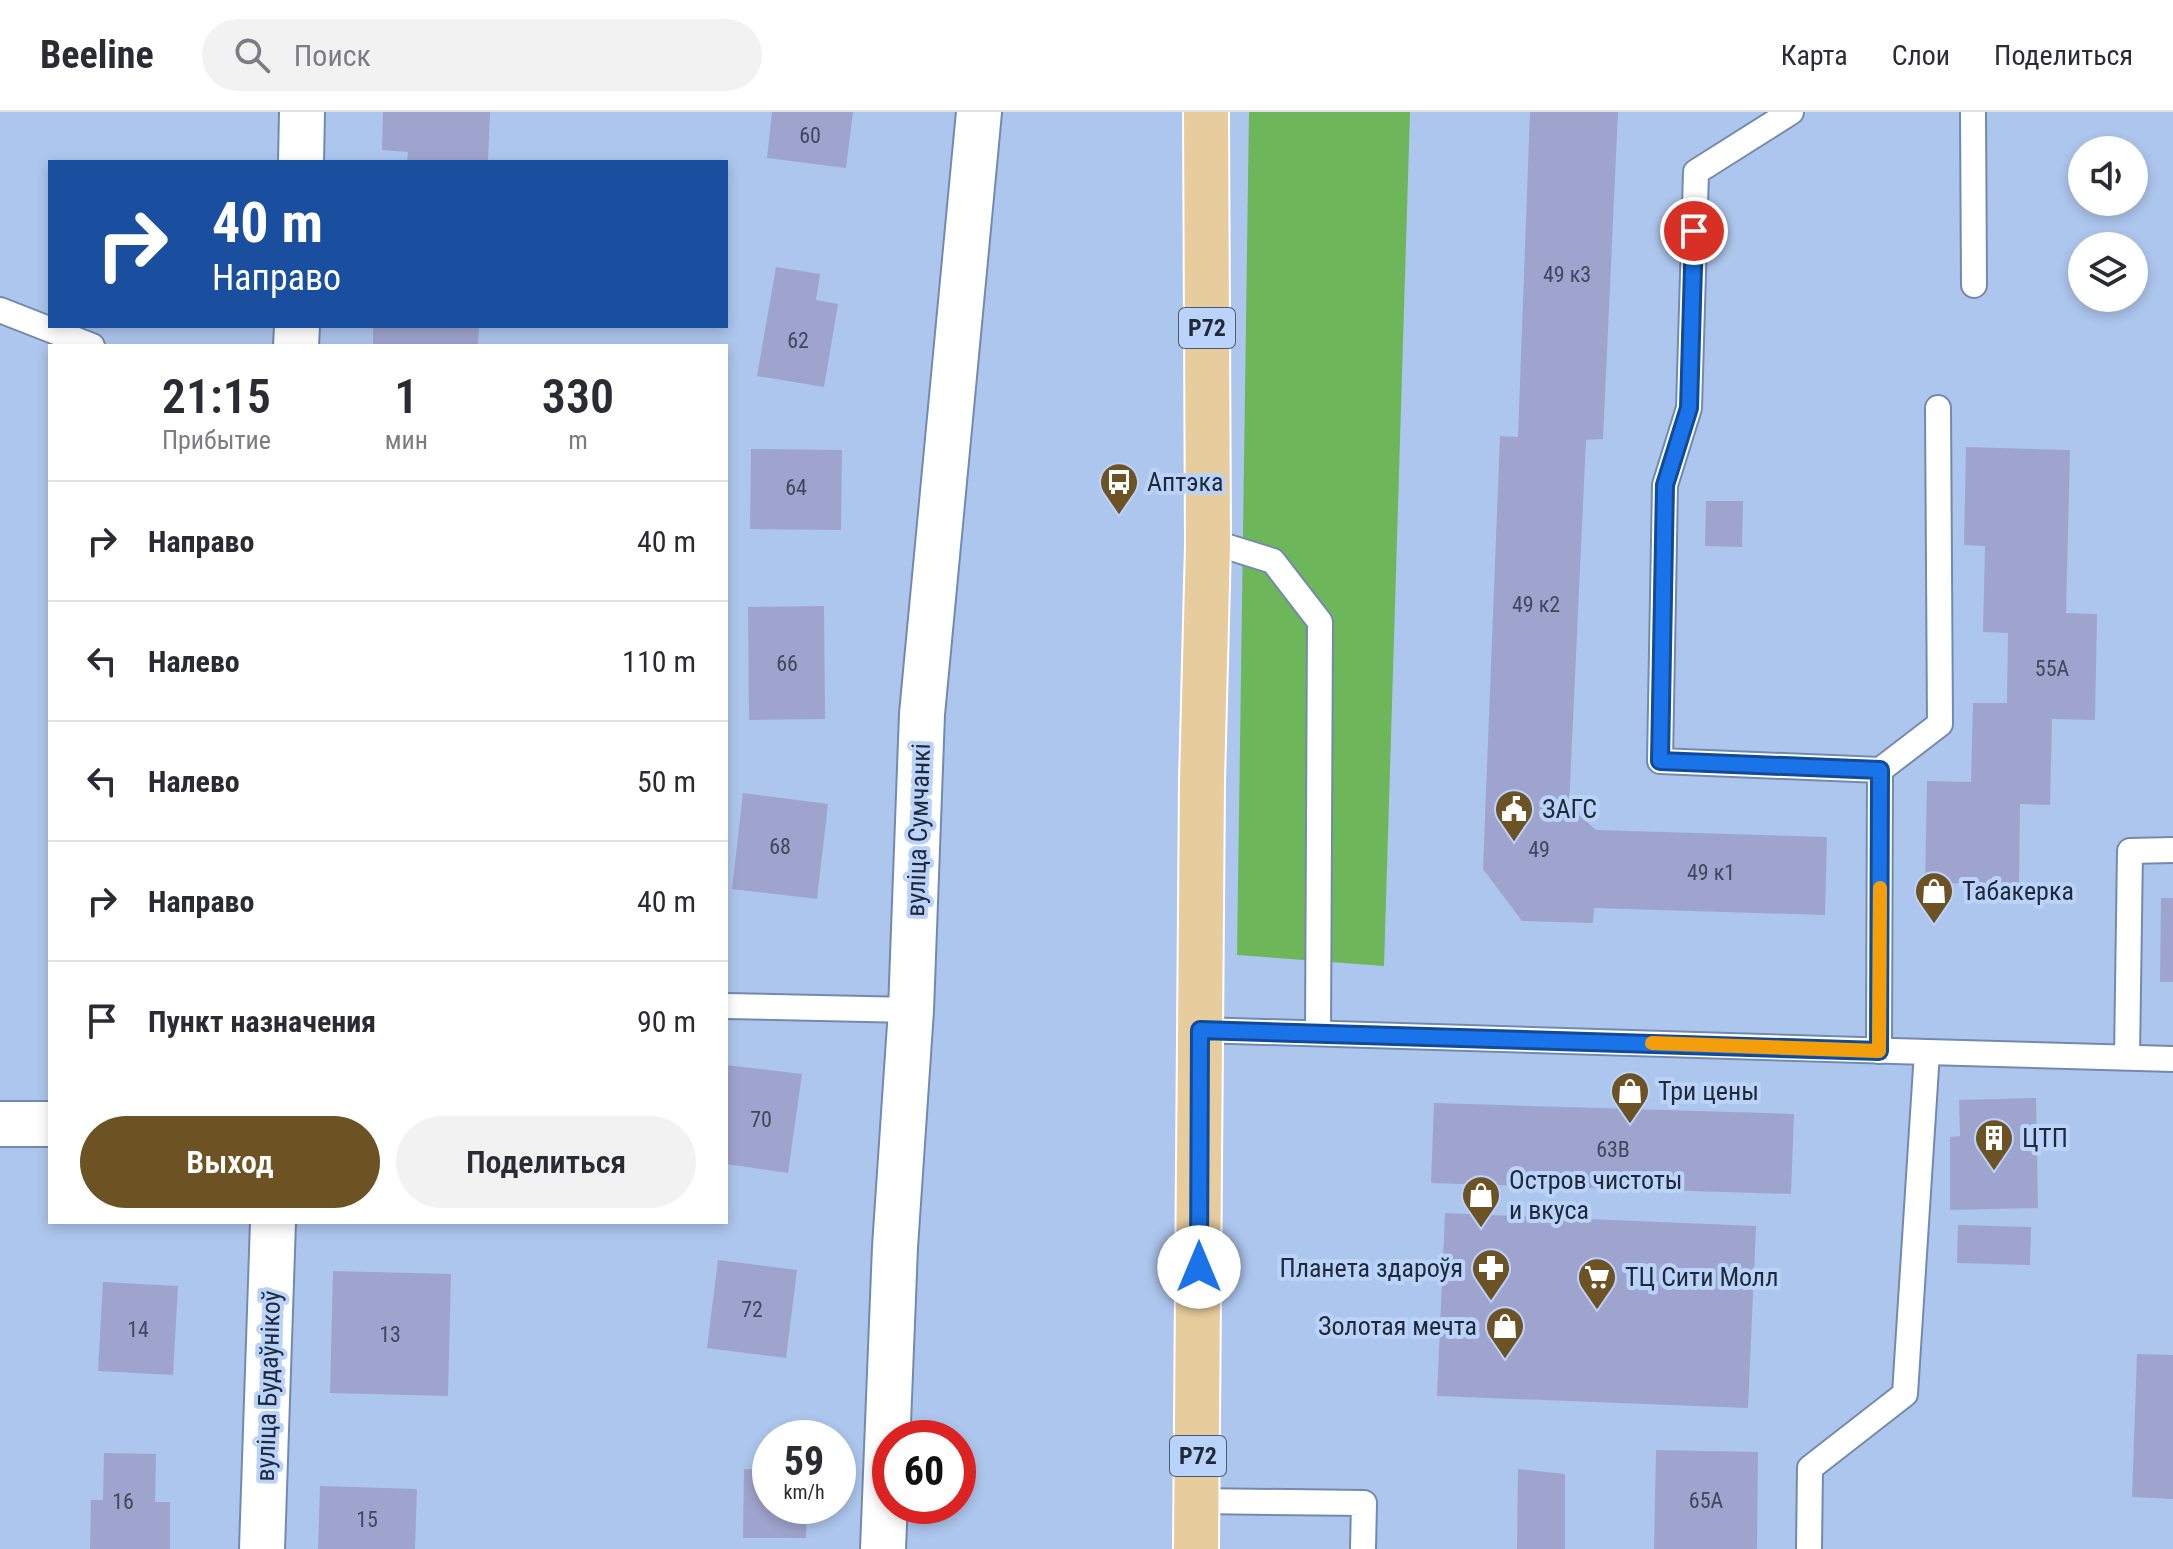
<!DOCTYPE html>
<html lang="ru">
<head>
<meta charset="utf-8">
<style>
  body { margin:0; font-family:"Roboto Condensed",sans-serif; background:#f2f2f3; color:#2b2b33; height:100vh; display:flex; flex-direction:column; font-size:30px; white-space:nowrap }
  * { box-sizing:border-box; margin:0 }
  p { font-size:26px; color:#7c7c81 }
  .icon { flex:none; width:44px; height:44px; fill:none; stroke:currentColor; stroke-width:2; stroke-linecap:round; stroke-linejoin:round }
  .map { position:relative; flex:1; overflow:hidden }
  .details { position:absolute; left:48px; top:232px; width:680px; height:880px; display:flex; flex-direction:column; background:#fff; border-radius:0px; box-shadow:0 4px 12px #0003 }
  .details>* { flex:none }
  .top-card { position:absolute; left:48px; top:48px; width:680px; height:168px; border-radius:0px; box-shadow:0 4px 12px #0003; background:#1a4fa0; color:#fff; overflow:hidden }
  .controls { position:absolute; left:2068px; top:24px; display:grid; gap:16px }
  .controls a { display:grid; place-items:center; width:80px; height:80px; border-radius:50%; background:#fff; box-shadow:0 4px 12px #0003; font-size:40px }
  .speed { position:absolute; left:752px; top:1308px; display:flex; gap:16px; font-size:40px; font-weight:700; text-align:center }
  .speed>* { display:grid; place-content:center; width:104px; height:104px; border-radius:50%; background:#fff; box-shadow:0 4px 12px #0003; line-height:1 }
  .speed small { font-size:20px; font-weight:400 }
  .speed .limit { border:12px solid #d22; background:#fff; color:#111 }
  .pin { position:absolute; display:grid; place-items:center; width:68px; height:68px; color:#fff; margin:-34px; border:4px solid #fff; border-radius:50%; box-shadow:0 2px 8px #0007 }
  .me { position:absolute; width:88px; margin:-44px; rotate:0deg; stroke-linejoin:round; filter:drop-shadow(0 0 6px #0008) }
  .turn { display:flex; align-items:center; gap:28px; height:168px; padding:0 32px; font-size:36px }
  .turn .icon { width:104px; height:104px; stroke-width:2.5 }
  .turn b { display:block; font-size:56px; line-height:68px }
  .eta { display:flex; justify-content:space-evenly; align-items:center; height:136px; text-align:center }
  .eta b { font-size:48px; font-weight:600; line-height:56px }
  .button { display:flex; gap:16px; margin-top:auto; padding:16px 32px }
  .button a { flex:1; height:92px; border-radius:48px; background:#6d5224; color:#fff; font-size:32px; font-weight:600; line-height:92px; text-align:center }
  .button a+a { background:#f2f2f3; color:#2b2b33 }
  ul { padding:0; list-style:none }
  li { display:flex; align-items:center; gap:24px; height:120px; padding:0 32px; border-top:2px solid #e1e1e2 }
  li div { flex:1 }
  li b { display:block; font-size:30px }
  li em { font-style:normal }
  header { display:flex; align-items:center; gap:48px; box-sizing:border-box; height:112px; padding:0 40px; background:#fff; border-bottom:2px solid #e1e1e2 }
  header strong { font-size:38px }
  nav { display:flex; gap:44px; margin-inline-start:auto; font-size:28px }
  .search { width:560px; height:72px; background:#f2f2f3; display:flex; align-items:center; gap:20px; box-sizing:border-box; padding:0 28px; border-radius:44px; color:#7c7c81; font-size:30px }
  .map>svg:first-child { display:block }
  .park { fill:#6eb65a }
  .building { fill:#9fa4ce }
  .lines { fill:none; stroke-linecap:round; stroke-linejoin:round }
  .lane-casing { stroke:#738aae; stroke-width:28 }
  .street-casing { stroke:#738aae; stroke-width:48 }
  .primary-casing { stroke:#fff; stroke-width:48 }
  .lane { stroke:#fff; stroke-width:24 }
  .street { stroke:#fff; stroke-width:44 }
  .primary { stroke:#e7cc9d; stroke-width:44 }
  .route-casing { stroke:#114b97; stroke-width:20 }
  .route { stroke:#1a73e8; stroke-width:14 }
  .slow { stroke:#f59e0b; stroke-width:14 }
  .labels { text-anchor:middle; dominant-baseline:central; stroke-width:8; stroke-linejoin:round; paint-order:stroke }
  .number-label { font-size:22px; fill:#3f485e }
  .shield { fill:#bad3fa; stroke:#4e5c72; stroke-width:2 }
  .shield-label { font-size:24px; font-weight:bold; fill:#1f2938 }
  .poi-label { font-size:26px; fill:#1f2938; stroke:#bad3fa; text-anchor:start }
  .street-label { font-size:26px; fill:#1f2938; stroke:#bad3fa }
</style>
</head>
<body>
<header>
<strong>Beeline</strong>
<div class="search"><svg class="icon" aria-label="search" viewBox="0 0 24 24"><circle cx="10" cy="10" r="6"/><path d="M15 15l6 6"/></svg>Поиск</div>
<nav><a>Карта</a><a>Слои</a><a>Поделиться</a></nav>
</header>
<div class="map">
<svg width="2173" height="1437" viewBox="0 0 2173 1437">
  <rect width="100%" height="100%" fill="#adc6ed"/>
  <polygon class="park" points="1249,0 1410,0 1384,854 1237,843"/>
  <g class="building">
    <polygon points="383,0 490,0 488,50 407,50 408,40 382,38"/>
    <polygon points="772,0 853,0 846,56 767,46"/>
    <polygon points="1530,0 1618,0 1603,327 1586,328 1569,694 1596,718 1827,725 1825,803 1594,796 1593,811 1522,809 1483,757 1500,324 1518,325"/>
    <polygon points="776,155 820,162 816,188 838,192 824,275 757,264"/>
    <polygon points="373,214 479,214 478,234 373,234"/>
    <polygon points="1966,335 2070,338 2066,501 2097,502 2095,608 2052,607 2050,693 2020,692 2019,772 1925,771 1927,669 1971,670 1973,591 2007,591 2008,521 1983,520 1985,434 1964,433"/>
    <polygon points="751,337 842,338 841,418 750,417"/>
    <polygon points="1706,389 1743,389 1742,435 1705,434"/>
    <polygon points="824,494 825,607 749,608 748,495"/>
    <polygon points="743,681 828,692 817,787 732,777"/>
    <polygon points="2161,786 2173,786 2173,870 2160,870"/>
    <polygon points="726,953 802,962 788,1061 726,1052"/>
    <polygon points="2036,986 2038,1096 1950,1098 1950,1025 1960,1024 1959,988"/>
    <polygon points="1434,991 1794,1002 1791,1082 1431,1071"/>
    <polygon points="1445,1101 1756,1114 1748,1296 1437,1284"/>
    <polygon points="1958,1113 2031,1115 2030,1153 1957,1151"/>
    <polygon points="718,1148 797,1158 786,1246 707,1236"/>
    <polygon points="333,1159 451,1162 448,1284 330,1281"/>
    <polygon points="103,1170 178,1174 173,1263 98,1259"/>
    <polygon points="2137,1242 2173,1243 2173,1387 2132,1385"/>
    <polygon points="1656,1338 1758,1340 1757,1437 1654,1437"/>
    <polygon points="104,1341 156,1342 155,1390 170,1390 170,1437 90,1437 91,1388 103,1388"/>
    <polygon points="744,1357 770,1358 770,1394 807,1394 806,1426 743,1426"/>
    <polygon points="1518,1357 1565,1362 1565,1437 1517,1437"/>
    <polygon points="320,1374 417,1377 415,1437 318,1437"/>
  </g>
  <g class="lines">
    <defs>
      <g id="lane">
        <polyline points="1791,0 1696,60 1689,296 1665,373 1660,649 1880,658 1879,939"/>
        <polyline points="1973,0 1974,173"/>
        <polyline points="0,198 92,234"/>
        <polyline points="1208,432 1225,434 1273,449 1320,510 1318,921"/>
        <polyline points="1880,658 1940,612 1938,296"/>
        <polyline points="726,894 911,898"/>
        <polyline points="1200,918 1927,940 1905,1282 1810,1356 1809,1437"/>
        <polyline points="1927,940 2173,947"/>
        <polyline points="2127,945 2130,739 2173,738"/>
        <polyline points="1197,1389 1364,1391 1363,1437"/>
      </g>
      <g id="street">
        <polyline points="301,50 302,0"/>
        <polyline points="296,234 297,214"/>
        <polyline points="0,1012 50,1012"/>
        <polyline points="262,1437 273,1110"/>
        <polyline points="883,1437 895,1135 911,898 922,602 979,0"/>
      </g>
      <polyline id="primary" points="1196,1437 1202,669 1208,432 1206,0"/>
    </defs>
    <use href="#lane" class="lane-casing"/>
    <use href="#street" class="street-casing"/>
    <use href="#primary" class="primary-casing"/>
    <use href="#lane" class="lane"/>
    <use href="#street" class="street"/>
    <use href="#primary" class="primary"/>
  </g>
  <g class="lines">
    <defs>
      <polyline id="route" points="1199,1155 1200,918 1879,939 1880,658 1660,649 1665,373 1689,296 1694,119"/>
    </defs>
    <use href="#route" class="route-casing"/>
    <use href="#route" class="route"/>
    <polyline class="slow" points="1652,931 1879,939 1880,776"/>
  </g>
  <defs>
    <symbol id="bus-pin" viewBox="-11 -11 22 30"><path d="M0 17L-7.5 6A9.5 9.5 0 1 1 7.5 6Z" fill="#6d5224" stroke="#bad3fa"/><path d="M-5-6H5V4H4V6H2V4H-2V6H-4V4H-5ZM-3.5-4V0h7V-4ZM-3.5 1.2v1.5H-2V1.2ZM2 1.2v1.5H3.5V1.2Z" fill="#fff"/></symbol>
    <symbol id="civic-pin" viewBox="-11 -11 22 30"><path d="M0 17L-7.5 6A9.5 9.5 0 1 1 7.5 6Z" fill="#6d5224" stroke="#bad3fa"/><path d="M-.6-6.5H3V-4.5H.6V-3L4-1V1h2V6H-6V1h2V-1L-.6-3ZM-1.2 2.5V6h2.4V2.5Z" fill="#fff"/></symbol>
    <symbol id="shop-pin" viewBox="-11 -11 22 30"><path d="M0 17L-7.5 6A9.5 9.5 0 1 1 7.5 6Z" fill="#6d5224" stroke="#bad3fa"/><path d="M-5-2.5h2.3a2.7 3.5 0 0 1 5.4 0H5L5.5 6h-11ZM-1.5-2.5h3a1.5 2.3 0 0 0-3 0Z" fill="#fff"/></symbol>
    <symbol id="building-pin" viewBox="-11 -11 22 30"><path d="M0 17L-7.5 6A9.5 9.5 0 1 1 7.5 6Z" fill="#6d5224" stroke="#bad3fa"/><path d="M-4-6H4V6H1V3H-1V6H-4ZM-2.5-4.3h1.7v1.8h-1.7ZM.8-4.3h1.7v1.8H.8ZM-2.5-1h1.7V.8h-1.7ZM.8-1h1.7V.8H.8Z" fill="#fff"/></symbol>
    <symbol id="pharmacy-pin" viewBox="-11 -11 22 30"><path d="M0 17L-7.5 6A9.5 9.5 0 1 1 7.5 6Z" fill="#6d5224" stroke="#bad3fa"/><path d="M-2-6h4v4h4v4h-4v4h-4v-4h-4v-4h4Z" fill="#fff"/></symbol>
    <symbol id="supermarket-pin" viewBox="-11 -11 22 30"><path d="M0 17L-7.5 6A9.5 9.5 0 1 1 7.5 6Z" fill="#6d5224" stroke="#bad3fa"/><path d="M-6-5.5h2.5l.6 2H6L4.5 2H-2.5L-4.4-4H-6ZM-1.5 3.2a1.3 1.3 0 1 0 .1 0ZM3 3.2a1.3 1.3 0 1 0 .1 0Z" fill="#fff"/></symbol>
  </defs>
  <g fill-rule="evenodd">
    <use href="#bus-pin" x="1097" y="348" width="44" height="60"/>
    <use href="#civic-pin" x="1492" y="675" width="44" height="60"/>
    <use href="#shop-pin" x="1912" y="757" width="44" height="60"/>
    <use href="#shop-pin" x="1608" y="957" width="44" height="60"/>
    <use href="#building-pin" x="1972" y="1004" width="44" height="60"/>
    <use href="#shop-pin" x="1459" y="1061" width="44" height="60"/>
    <use href="#pharmacy-pin" x="1469" y="1134" width="44" height="60"/>
    <use href="#supermarket-pin" x="1575" y="1143" width="44" height="60"/>
    <use href="#shop-pin" x="1483" y="1192" width="44" height="60"/>
  </g>
  <g class="labels">
    <g class="number-label">
      <text x="810" y="23">60</text>
      <text x="1567" y="162">49 к3</text>
      <text x="798" y="228">62</text>
      <text x="796" y="375">64</text>
      <text x="1536" y="492">49 к2</text>
      <text x="787" y="551">66</text>
      <text x="2052" y="556">55А</text>
      <text x="780" y="734">68</text>
      <text x="1539" y="737">49</text>
      <text x="1711" y="760">49 к1</text>
      <text x="761" y="1007">70</text>
      <text x="1613" y="1037">63В</text>
      <text x="752" y="1197">72</text>
      <text x="138" y="1217">14</text>
      <text x="390" y="1222">13</text>
      <text x="1706" y="1388">65А</text>
      <text x="123" y="1389">16</text>
      <text x="367" y="1407">15</text>
    </g>
    <g class="shield">
      <rect x="1179" y="196" width="56" height="40" rx="6"/>
      <rect x="1170" y="1324" width="56" height="40" rx="6"/>
    </g>
    <g class="shield-label">
      <text x="1207" y="216">Р72</text>
      <text x="1198" y="1344">Р72</text>
    </g>
    <g class="poi-label">
      <text x="1147" y="370">Аптэка</text>
      <text x="1542" y="697">ЗАГС</text>
      <text x="1962" y="779">Табакерка</text>
      <text x="1658" y="979">Три цены</text>
      <text x="2022" y="1026">ЦТП</text>
      <text x="1509" y="1068">Остров чистоты<tspan x="1509" dy="30">и вкуса</tspan></text>
      <text x="1463" y="1156" text-anchor="end">Планета здароўя</text>
      <text x="1625" y="1165">ТЦ Сити Молл</text>
      <text x="1477" y="1214" text-anchor="end">Золотая мечта</text>
    </g>
    <g class="street-label">
      <text transform="translate(918 718) rotate(-88)">вуліца Сумчанкі</text>
      <text transform="translate(268 1274) rotate(-88)">вуліца Будаўнікоў</text>
    </g>
  </g>
</svg>
<div class="controls">
<a><svg class="icon" aria-label="sound" viewBox="0 0 24 24"><path d="M4 9h4l5-4v14l-5-4H4zM17 9q2 3 0 6"/></svg></a>
<a><svg class="icon" aria-label="layers" viewBox="0 0 24 24"><path d="M12 4l9 5-9 5-9-5zM3 14l9 5 9-5"/></svg></a>
</div>
<div class="speed"><div>59<small>km/h</small></div><div class="limit">60</div></div>
<div class="pin" style="left:1694px;top:119px;background:#d93025"><svg class="icon" aria-label="arrive" viewBox="0 0 24 24"><path d="M6 21V4h12l-3 4 3 4H6"/></svg></div>
<svg class="me" style="left:1199px;top:1155px" viewBox="-20 -20 40 40"><circle r="19" fill="#fff"/><path d="M0-13L10 11 0 6-10 11z" fill="#1a73e8"/></svg>
<div class="top-card">
<div class="turn"><svg class="icon" aria-label="right" viewBox="0 0 24 24"><path d="M7 20v-9h11M14 6l5 5-5 5"/></svg><div><b>40 m</b>Направо</div></div>
</div>
<section class="details">
<div class="eta">
<div><b>21:15</b><p>Прибытие</p></div>
<div><b>1</b><p>мин</p></div>
<div><b>330</b><p>m</p></div>
</div>
<ul>
<li><svg class="icon" aria-label="right" viewBox="0 0 24 24"><path d="M7 20v-9h11M14 6l5 5-5 5"/></svg><div><b>Направо</b></div><em>40 m</em></li>
<li><svg class="icon" aria-label="left" viewBox="0 0 24 24"><path d="M17 20v-9H6M10 6l-5 5 5 5"/></svg><div><b>Налево</b></div><em>110 m</em></li>
<li><svg class="icon" aria-label="left" viewBox="0 0 24 24"><path d="M17 20v-9H6M10 6l-5 5 5 5"/></svg><div><b>Налево</b></div><em>50 m</em></li>
<li><svg class="icon" aria-label="right" viewBox="0 0 24 24"><path d="M7 20v-9h11M14 6l5 5-5 5"/></svg><div><b>Направо</b></div><em>40 m</em></li>
<li><svg class="icon" aria-label="arrive" viewBox="0 0 24 24"><path d="M6 21V4h12l-3 4 3 4H6"/></svg><div><b>Пункт назначения</b></div><em>90 m</em></li>
</ul>
<div class="button"><a>Выход</a><a>Поделиться</a></div>
</section>
</div>
</body>
</html>
